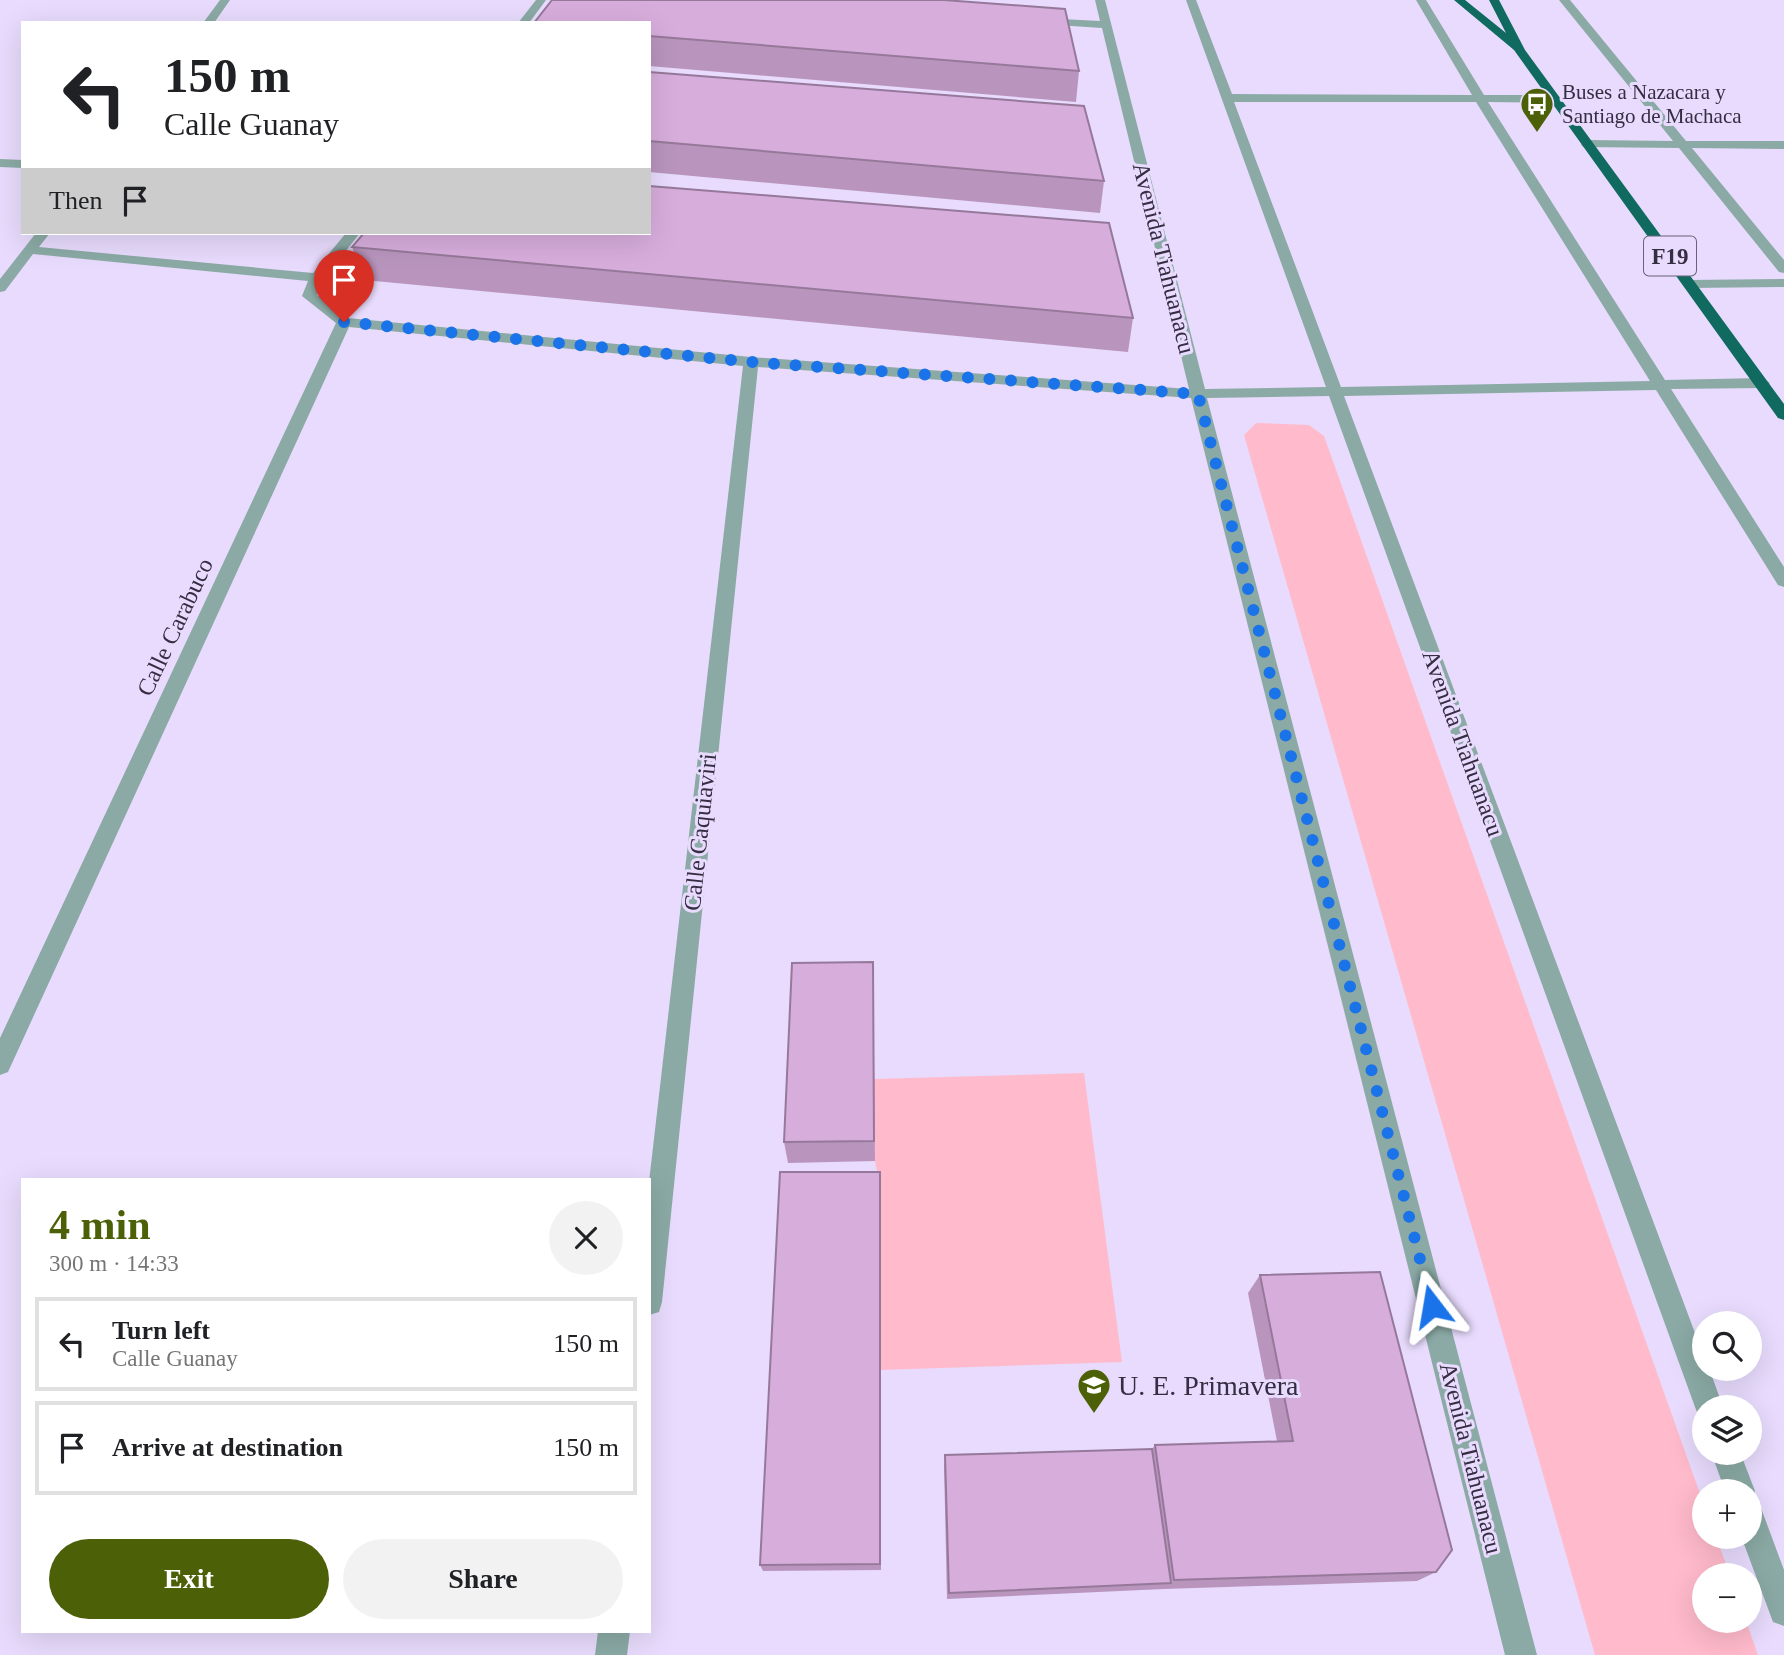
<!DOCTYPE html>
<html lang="en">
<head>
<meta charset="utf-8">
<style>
  body { margin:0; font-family:Georgia,serif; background:#f2f2f2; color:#202124; height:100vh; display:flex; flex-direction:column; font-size:26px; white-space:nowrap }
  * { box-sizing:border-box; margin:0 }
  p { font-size:23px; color:#757577 }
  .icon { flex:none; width:38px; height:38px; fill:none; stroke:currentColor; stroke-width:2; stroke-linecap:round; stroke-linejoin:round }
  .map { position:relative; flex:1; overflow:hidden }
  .sheet { position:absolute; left:21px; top:1178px; width:630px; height:455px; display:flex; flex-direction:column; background:#fff; border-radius:0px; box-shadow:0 7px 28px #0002 }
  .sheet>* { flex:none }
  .guide { position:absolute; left:21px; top:21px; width:630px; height:214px; border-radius:0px; box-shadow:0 7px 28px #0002; background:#fff; color:#202124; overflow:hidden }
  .tools { position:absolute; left:1692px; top:1311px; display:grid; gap:14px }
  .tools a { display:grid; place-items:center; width:70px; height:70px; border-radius:50%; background:#fff; box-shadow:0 7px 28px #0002; font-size:35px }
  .pin { position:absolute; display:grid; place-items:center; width:60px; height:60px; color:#fff; margin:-72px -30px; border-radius:50% 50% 50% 0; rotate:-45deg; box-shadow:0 0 7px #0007 }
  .pin .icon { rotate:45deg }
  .me { position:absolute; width:77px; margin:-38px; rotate:346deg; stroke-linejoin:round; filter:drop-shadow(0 0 5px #0008) }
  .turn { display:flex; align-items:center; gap:24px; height:147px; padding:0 28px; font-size:32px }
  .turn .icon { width:91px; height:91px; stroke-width:2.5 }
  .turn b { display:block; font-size:49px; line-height:60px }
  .then { display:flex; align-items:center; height:66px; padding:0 28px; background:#0003; gap:14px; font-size:26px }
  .round { display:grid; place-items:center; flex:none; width:74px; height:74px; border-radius:37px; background:#f2f2f2 }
  .headline { display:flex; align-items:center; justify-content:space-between; height:119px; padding:0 28px }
  h1 { font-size:42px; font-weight:700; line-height:52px; color:#4c6008 }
  .button { display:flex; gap:14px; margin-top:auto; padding:14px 28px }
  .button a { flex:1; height:80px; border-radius:42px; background:#4c6008; color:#fff; font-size:28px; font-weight:700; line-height:80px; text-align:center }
  .button a+a { background:#f2f2f2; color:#202124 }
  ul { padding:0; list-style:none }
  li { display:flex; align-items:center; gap:21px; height:94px; margin:0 14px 10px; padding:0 14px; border:4px solid #e0e0e0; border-radius:0px }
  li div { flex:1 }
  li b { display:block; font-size:26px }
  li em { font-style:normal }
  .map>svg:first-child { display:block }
  .green { fill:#ffbacb }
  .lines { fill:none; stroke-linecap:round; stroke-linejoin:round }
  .minor { fill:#8baaa5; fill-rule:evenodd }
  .highway { fill:#116a60; fill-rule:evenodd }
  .wall { fill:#b995bd }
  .building { fill:#d7addc; stroke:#96799a; stroke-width:2 }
  .route { stroke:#1a73e8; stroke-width:12; stroke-dasharray:0 21.6 }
  .labels { text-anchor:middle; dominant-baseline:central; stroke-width:6; stroke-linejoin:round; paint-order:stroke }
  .far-poi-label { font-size:21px; fill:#352d42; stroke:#e8dbfd; text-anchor:start }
  .shield { fill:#e8dbfd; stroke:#6b617a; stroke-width:2 }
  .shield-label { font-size:23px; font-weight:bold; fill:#352d42 }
  .street-label { font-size:24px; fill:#352d42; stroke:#e8dbfd }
  .near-poi-label { font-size:28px; fill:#352d42; stroke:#e8dbfd; text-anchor:start }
</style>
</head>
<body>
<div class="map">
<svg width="1784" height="1655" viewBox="0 0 1784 1655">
  <rect width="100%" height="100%" fill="#e8dbfd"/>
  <g class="green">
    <polygon points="1256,423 1309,425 1324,436 1704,1505 1704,1536 1716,1537 1730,1575 1704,1575 1704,1620 1746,1621 1758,1655 1595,1655 1244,435"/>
    <polygon points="1084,1073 1122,1362 879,1370 880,1186 875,1161 874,1079"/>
  </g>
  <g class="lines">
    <g class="minor">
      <polygon points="220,0 230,0 214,23 203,23"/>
      <polygon points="536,0 546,0 529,23 518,23"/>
      <path d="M 1095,0 L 1105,0 L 1205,389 L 1326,387 L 1186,0 L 1196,0 L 1232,94 L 1472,95 L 1416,0 L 1426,0 L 1484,95 L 1554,95 L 1560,99 L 1554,103 L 1488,102 L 1665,380 L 1762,378 L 1770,383 L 1762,388 L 1671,389 L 1784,567 L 1784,587 L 1778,585 L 1656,390 L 1344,396 L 1704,1357 L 1704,1368 L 1709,1368 L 1723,1407 L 1704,1407 L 1704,1419 L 1699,1417 L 1695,1407 L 1329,396 L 1207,398 L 1537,1655 L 1505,1655 L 1191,398 L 758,367 L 662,1302 L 659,1312 L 649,1315 L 649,1182 L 743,366 L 349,327 L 8,1072 L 0,1075 L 0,1038 L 336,323 L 302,296 L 308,281 L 33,254 L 5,291 L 0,292 L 0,279 L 36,233 L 50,233 L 39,247 L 313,273 L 346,233 L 360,233 L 324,279 L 317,295 L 348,318 L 751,357 L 1189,389 L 1102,28 L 1042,24 L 1037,21 L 1042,18 L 1100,21 ZM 1234,102 L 1476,102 L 1650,381 L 1341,387 Z"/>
      <polygon points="1559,0 1570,0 1686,141 1784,141 1784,149 1692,148 1784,260 1784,273 1779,272 1679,148 1583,147 1581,144 1587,140 1673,141"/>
      <polygon points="0,159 23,160 23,168 0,167"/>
      <polygon points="1784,279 1784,287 1690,288 1683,284 1690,280"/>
      <polygon points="1711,1452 1740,1452 1755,1491 1750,1501 1750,1491 1725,1491"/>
      <polygon points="1750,1504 1761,1508 1784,1570 1784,1626 1773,1622 1741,1536 1750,1536"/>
      <polygon points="598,1631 630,1631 627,1655 595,1655"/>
    </g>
    <polygon class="highway" points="1454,0 1465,0 1506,33 1489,0 1499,0 1525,50 1784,404 1784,420 1778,418 1514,50"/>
  </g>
  <g class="wall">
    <polygon points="649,23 1079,71 1076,102 649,66"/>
    <polygon points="649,72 1104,181 1100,213 649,172"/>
    <polygon points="352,247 1133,318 1128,352 364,280"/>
    <polygon points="873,962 875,1161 788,1163 784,1142"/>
    <polygon points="880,1172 881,1570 763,1571 760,1565"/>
    <polygon points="1260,1275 1436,1572 1417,1581 1164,1589 947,1599 944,1464 945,1455 1152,1449 1155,1445 1277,1441 1248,1293"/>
  </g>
  <g class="building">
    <polygon points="552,0 944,0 1065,9 1079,71 649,36 649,23 534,23"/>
    <polygon points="649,72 1084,106 1104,181 649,141"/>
    <polygon points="649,186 1109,223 1133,318 352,247 364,233 649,233"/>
    <polygon points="873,962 874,1141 784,1142 792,963"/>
    <polygon points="780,1172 880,1172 880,1564 760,1565"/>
    <polygon points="1380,1272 1452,1550 1436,1572 1174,1580 1155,1445 1293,1441 1260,1275"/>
    <polygon points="1152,1449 1171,1583 949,1593 945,1455"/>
  </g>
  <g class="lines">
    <polyline class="route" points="344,322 751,362 1198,394 1432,1306"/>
  </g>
  <defs>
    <symbol id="bus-pin" viewBox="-11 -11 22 30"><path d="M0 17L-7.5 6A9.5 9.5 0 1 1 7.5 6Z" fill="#4c6008" stroke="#e8dbfd"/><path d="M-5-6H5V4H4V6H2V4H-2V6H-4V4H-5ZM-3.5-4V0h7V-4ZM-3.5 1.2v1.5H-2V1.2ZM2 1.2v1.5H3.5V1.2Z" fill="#fff"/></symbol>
    <symbol id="school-pin" viewBox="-11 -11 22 30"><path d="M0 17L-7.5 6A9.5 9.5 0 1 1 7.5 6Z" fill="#4c6008" stroke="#e8dbfd"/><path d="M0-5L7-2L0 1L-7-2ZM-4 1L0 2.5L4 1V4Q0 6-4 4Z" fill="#fff"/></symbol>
  </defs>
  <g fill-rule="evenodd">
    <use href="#bus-pin" x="1518" y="85" width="38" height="52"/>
    <use href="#school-pin" x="1075" y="1366" width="38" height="52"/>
  </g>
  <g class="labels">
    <g class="far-poi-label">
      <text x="1562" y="92">Buses a Nazacara y<tspan x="1562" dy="24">Santiago de Machaca</tspan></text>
    </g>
    <rect class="shield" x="1644" y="236.5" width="52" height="39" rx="5"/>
    <g class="shield-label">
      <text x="1670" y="256">F19</text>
    </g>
    <g class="street-label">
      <text transform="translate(1164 258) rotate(76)">Avenida Tiahuanacu</text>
      <text transform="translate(175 627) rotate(-65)">Calle Carabuco</text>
      <text transform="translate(1463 743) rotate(70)">Avenida Tiahuanacu</text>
      <text transform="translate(700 832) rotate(-84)">Calle Caquiaviri</text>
      <text transform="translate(1471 1458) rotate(76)">Avenida Tiahuanacu</text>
    </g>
    <g class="near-poi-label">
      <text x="1118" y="1385">U. E. Primavera</text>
    </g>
  </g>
</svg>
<div class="tools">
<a><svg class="icon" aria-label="search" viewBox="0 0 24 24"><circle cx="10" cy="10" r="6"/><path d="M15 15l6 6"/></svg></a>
<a><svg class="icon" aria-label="layers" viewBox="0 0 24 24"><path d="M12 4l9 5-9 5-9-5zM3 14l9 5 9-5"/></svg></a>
<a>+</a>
<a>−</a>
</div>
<div class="pin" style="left:344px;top:322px;background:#d93025"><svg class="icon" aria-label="arrive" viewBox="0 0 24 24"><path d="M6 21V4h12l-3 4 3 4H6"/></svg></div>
<svg class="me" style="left:1432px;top:1306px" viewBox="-20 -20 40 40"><path d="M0-17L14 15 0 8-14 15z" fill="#1a73e8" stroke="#fff" stroke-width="4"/></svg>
<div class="guide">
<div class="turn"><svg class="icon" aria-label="left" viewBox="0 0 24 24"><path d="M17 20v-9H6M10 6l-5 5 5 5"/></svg><div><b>150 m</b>Calle Guanay</div></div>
<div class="then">Then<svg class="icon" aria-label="arrive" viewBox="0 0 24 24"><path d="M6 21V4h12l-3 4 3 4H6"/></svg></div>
</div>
<section class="sheet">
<div class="headline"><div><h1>4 min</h1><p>300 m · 14:33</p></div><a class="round"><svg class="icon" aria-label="close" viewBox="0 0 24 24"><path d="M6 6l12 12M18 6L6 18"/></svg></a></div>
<ul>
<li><svg class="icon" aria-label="left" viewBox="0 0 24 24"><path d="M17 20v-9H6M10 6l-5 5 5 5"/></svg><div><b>Turn left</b><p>Calle Guanay</p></div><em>150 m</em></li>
<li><svg class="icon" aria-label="arrive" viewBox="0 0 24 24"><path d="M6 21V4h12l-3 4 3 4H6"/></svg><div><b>Arrive at destination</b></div><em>150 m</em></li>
</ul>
<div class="button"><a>Exit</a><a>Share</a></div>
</section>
</div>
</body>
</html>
